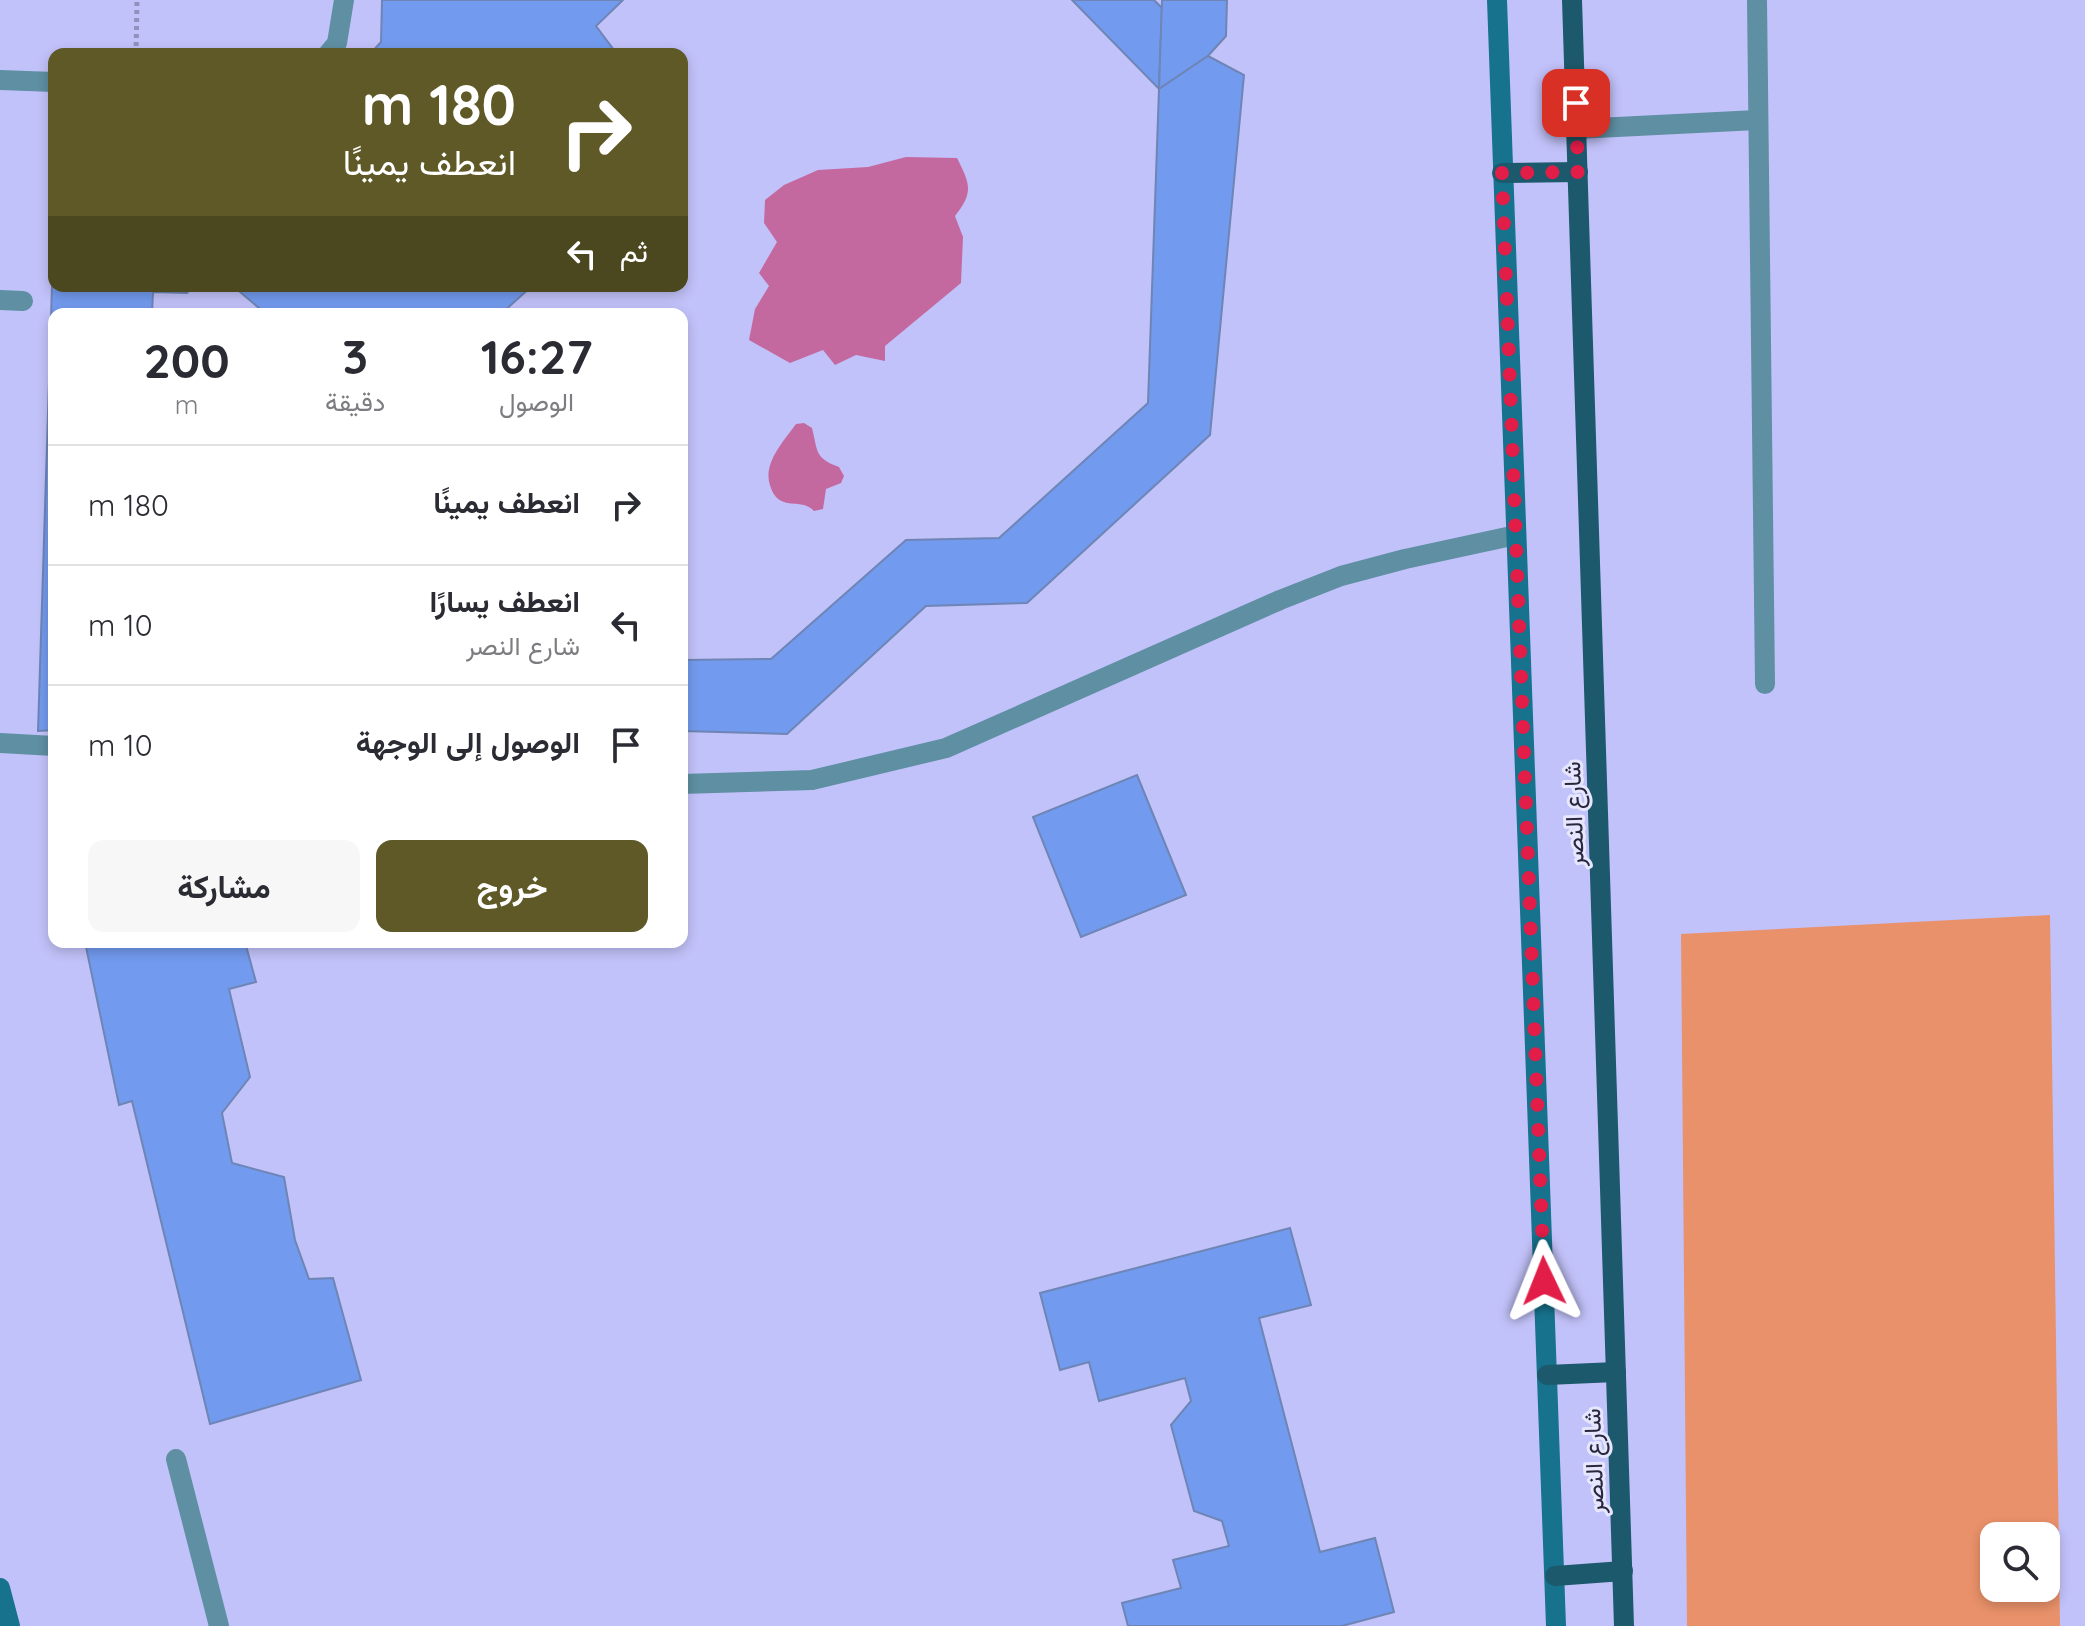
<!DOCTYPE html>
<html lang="ar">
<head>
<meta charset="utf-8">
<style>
  body { margin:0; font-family:Quicksand,Vazirmatn,sans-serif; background:#f7f7f7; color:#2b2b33; direction:rtl; height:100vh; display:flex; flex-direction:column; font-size:30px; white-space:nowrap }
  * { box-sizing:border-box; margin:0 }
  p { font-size:26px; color:#7c7c81 }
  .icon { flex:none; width:44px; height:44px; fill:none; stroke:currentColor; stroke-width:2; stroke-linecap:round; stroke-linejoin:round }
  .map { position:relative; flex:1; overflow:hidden; direction:ltr }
  .drawer { position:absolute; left:48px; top:308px; width:640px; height:640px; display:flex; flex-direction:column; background:#fff; border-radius:16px; box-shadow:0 4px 12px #0003; direction:rtl }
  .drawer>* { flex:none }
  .hud { position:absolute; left:48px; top:48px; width:640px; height:244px; border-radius:16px; box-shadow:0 4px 12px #0003; direction:rtl; background:#5e5926; color:#fff; overflow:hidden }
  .fabs { position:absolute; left:1980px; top:1522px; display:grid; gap:16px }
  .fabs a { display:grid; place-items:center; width:80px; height:80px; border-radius:16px; background:#fff; box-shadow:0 4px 12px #0003; font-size:40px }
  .pin { position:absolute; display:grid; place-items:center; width:68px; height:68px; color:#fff; margin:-34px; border-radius:16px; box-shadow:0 4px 12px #0006 }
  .me { position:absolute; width:88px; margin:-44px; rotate:358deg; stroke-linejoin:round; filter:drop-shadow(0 0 6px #0008) }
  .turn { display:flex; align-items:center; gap:28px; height:168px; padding:0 40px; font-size:36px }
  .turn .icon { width:104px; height:104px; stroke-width:2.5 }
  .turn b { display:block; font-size:56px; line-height:68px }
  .then { display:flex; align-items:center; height:76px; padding:0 40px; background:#0003; gap:16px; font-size:30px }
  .eta { display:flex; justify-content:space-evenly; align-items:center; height:136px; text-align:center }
  .eta b { font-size:48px; font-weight:700; line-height:56px }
  .action { display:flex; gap:16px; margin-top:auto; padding:16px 40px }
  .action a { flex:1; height:92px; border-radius:16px; background:#5e5926; color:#fff; font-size:32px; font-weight:700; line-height:92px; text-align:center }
  .action a+a { background:#f7f7f7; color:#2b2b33 }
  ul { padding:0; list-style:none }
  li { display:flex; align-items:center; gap:24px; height:120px; padding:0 40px; border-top:2px solid #e1e1e2 }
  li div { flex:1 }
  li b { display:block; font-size:30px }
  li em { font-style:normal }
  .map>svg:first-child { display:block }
  .green { fill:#e9916a; fill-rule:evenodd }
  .water { fill:#c469a0 }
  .building { fill:#729aee; stroke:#6e85b5; stroke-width:2 }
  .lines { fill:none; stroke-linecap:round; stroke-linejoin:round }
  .path { stroke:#9190be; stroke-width:5; stroke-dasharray:4 4; stroke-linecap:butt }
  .lane { stroke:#5e8fa2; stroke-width:20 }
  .street { stroke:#5e8fa2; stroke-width:20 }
  .secondary { stroke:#16728d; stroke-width:20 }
  .primary { stroke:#1d596c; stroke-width:20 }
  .route { stroke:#e11d48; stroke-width:14; stroke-dasharray:0 25.2 }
  .labels { text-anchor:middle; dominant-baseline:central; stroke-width:6; stroke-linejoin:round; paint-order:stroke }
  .street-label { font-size:24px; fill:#28273d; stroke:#e6e7fe }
</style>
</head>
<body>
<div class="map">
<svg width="2085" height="1626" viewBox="0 0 2085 1626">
  <rect width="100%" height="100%" fill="#c2c2fa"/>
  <path class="green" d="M 2050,915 L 2060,1626 L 1687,1626 L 1681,934 ZM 1994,1536 L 2046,1536 L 2046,1588 L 1994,1588 Z"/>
  <g class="water">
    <path d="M 906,157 L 957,158 C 970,184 974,192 955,216 L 963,237 L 961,283 L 885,346 L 885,361 L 856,355 L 835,365 L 823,350 L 790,363 L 749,340 L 755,309 L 769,286 L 759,273 L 777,242 L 764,223 L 765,200 L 784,185 L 818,170 L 868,167 Z"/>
    <path d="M 804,423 L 812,428 C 818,451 814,458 839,467 L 844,476 L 841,483 L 826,489 L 823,509 L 814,511 C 804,501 796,506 784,502 C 777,500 773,494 771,488 C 761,465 783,442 796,424 Z"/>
  </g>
  <g class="building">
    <polygon points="382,0 623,0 596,26 617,54 370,54 381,42"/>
    <polygon points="1072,0 1154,0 1162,8 1159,89"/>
    <polygon points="1162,0 1227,0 1226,36 1208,56 1159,89"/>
    <polygon points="1208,56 1244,75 1210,435 1027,603 926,606 787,734 682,731 682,660 771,659 906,540 999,538 1148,403 1159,89"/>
    <polygon points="54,222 54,286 193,286 187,293 153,292 152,314 54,314 54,730 38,731"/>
    <polygon points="233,286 532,286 501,314 266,314"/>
    <polygon points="1137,775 1186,895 1081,937 1033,817"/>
    <polygon points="85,942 245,942 256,982 229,989 250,1077 222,1113 232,1163 284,1177 295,1240 309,1279 333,1278 361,1380 210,1424 132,1101 119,1105"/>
    <polygon points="1290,1228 1311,1305 1259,1318 1320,1552 1375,1538 1394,1612 1342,1626 1128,1626 1122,1603 1181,1588 1173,1560 1229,1546 1222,1521 1194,1511 1171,1425 1191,1401 1185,1378 1099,1401 1089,1362 1060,1370 1040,1293"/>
  </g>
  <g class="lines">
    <polyline class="path" points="136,54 137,0"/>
    <g class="lane">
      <polyline points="328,54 337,43 344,0"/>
      <polyline points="0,80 54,82"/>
      <polyline points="0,743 54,746"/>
      <polyline points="682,784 812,780 946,748 1280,600 1341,576 1405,559 1516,535"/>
      <polyline points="176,1459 219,1626"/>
    </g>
    <g class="street">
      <polyline points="1757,0 1765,684"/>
      <polyline points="1577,129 1757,120"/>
      <polyline points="0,300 23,301"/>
    </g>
    <g class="secondary">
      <polyline points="1497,0 1556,1626"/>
      <polyline points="0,1588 10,1626"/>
    </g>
    <g class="primary">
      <polyline points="1572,0 1624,1626"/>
      <polyline points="1502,173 1578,172"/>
      <polyline points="1547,1375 1616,1372"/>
      <polyline points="1555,1576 1623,1571"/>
    </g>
  </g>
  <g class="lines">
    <polyline class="route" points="1544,1281 1502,173 1578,172 1576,103"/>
  </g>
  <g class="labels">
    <g class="street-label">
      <text transform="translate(1573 814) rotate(-92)">شارع النصر</text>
      <text transform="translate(1593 1461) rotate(-92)">شارع النصر</text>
    </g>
  </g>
</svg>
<div class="fabs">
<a><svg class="icon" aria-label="search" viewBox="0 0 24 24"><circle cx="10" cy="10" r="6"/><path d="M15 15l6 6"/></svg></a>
</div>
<div class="pin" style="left:1576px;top:103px;background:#d93025"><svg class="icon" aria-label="arrive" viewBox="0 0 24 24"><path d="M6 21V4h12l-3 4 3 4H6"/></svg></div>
<svg class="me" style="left:1544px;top:1281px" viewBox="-20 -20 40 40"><path d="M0-17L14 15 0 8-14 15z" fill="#e11d48" stroke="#fff" stroke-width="4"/></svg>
<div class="hud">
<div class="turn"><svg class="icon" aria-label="right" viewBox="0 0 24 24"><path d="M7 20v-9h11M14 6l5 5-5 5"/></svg><div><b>180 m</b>انعطف يمينًا</div></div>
<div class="then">ثم<svg class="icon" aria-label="left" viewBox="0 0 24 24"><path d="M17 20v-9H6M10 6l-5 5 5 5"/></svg></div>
</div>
<section class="drawer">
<div class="eta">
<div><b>16:27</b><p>الوصول</p></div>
<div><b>3</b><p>دقيقة</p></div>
<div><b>200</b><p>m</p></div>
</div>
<ul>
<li><svg class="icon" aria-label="right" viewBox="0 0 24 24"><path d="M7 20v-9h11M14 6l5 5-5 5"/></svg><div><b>انعطف يمينًا</b></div><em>180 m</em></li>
<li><svg class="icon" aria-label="left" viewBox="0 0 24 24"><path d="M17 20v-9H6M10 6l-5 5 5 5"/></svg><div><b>انعطف يسارًا</b><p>شارع النصر</p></div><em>10 m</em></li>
<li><svg class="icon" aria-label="arrive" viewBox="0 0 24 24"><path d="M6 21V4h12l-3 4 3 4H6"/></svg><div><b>الوصول إلى الوجهة</b></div><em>10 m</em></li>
</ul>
<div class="action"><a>خروج</a><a>مشاركة</a></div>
</section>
</div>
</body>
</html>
